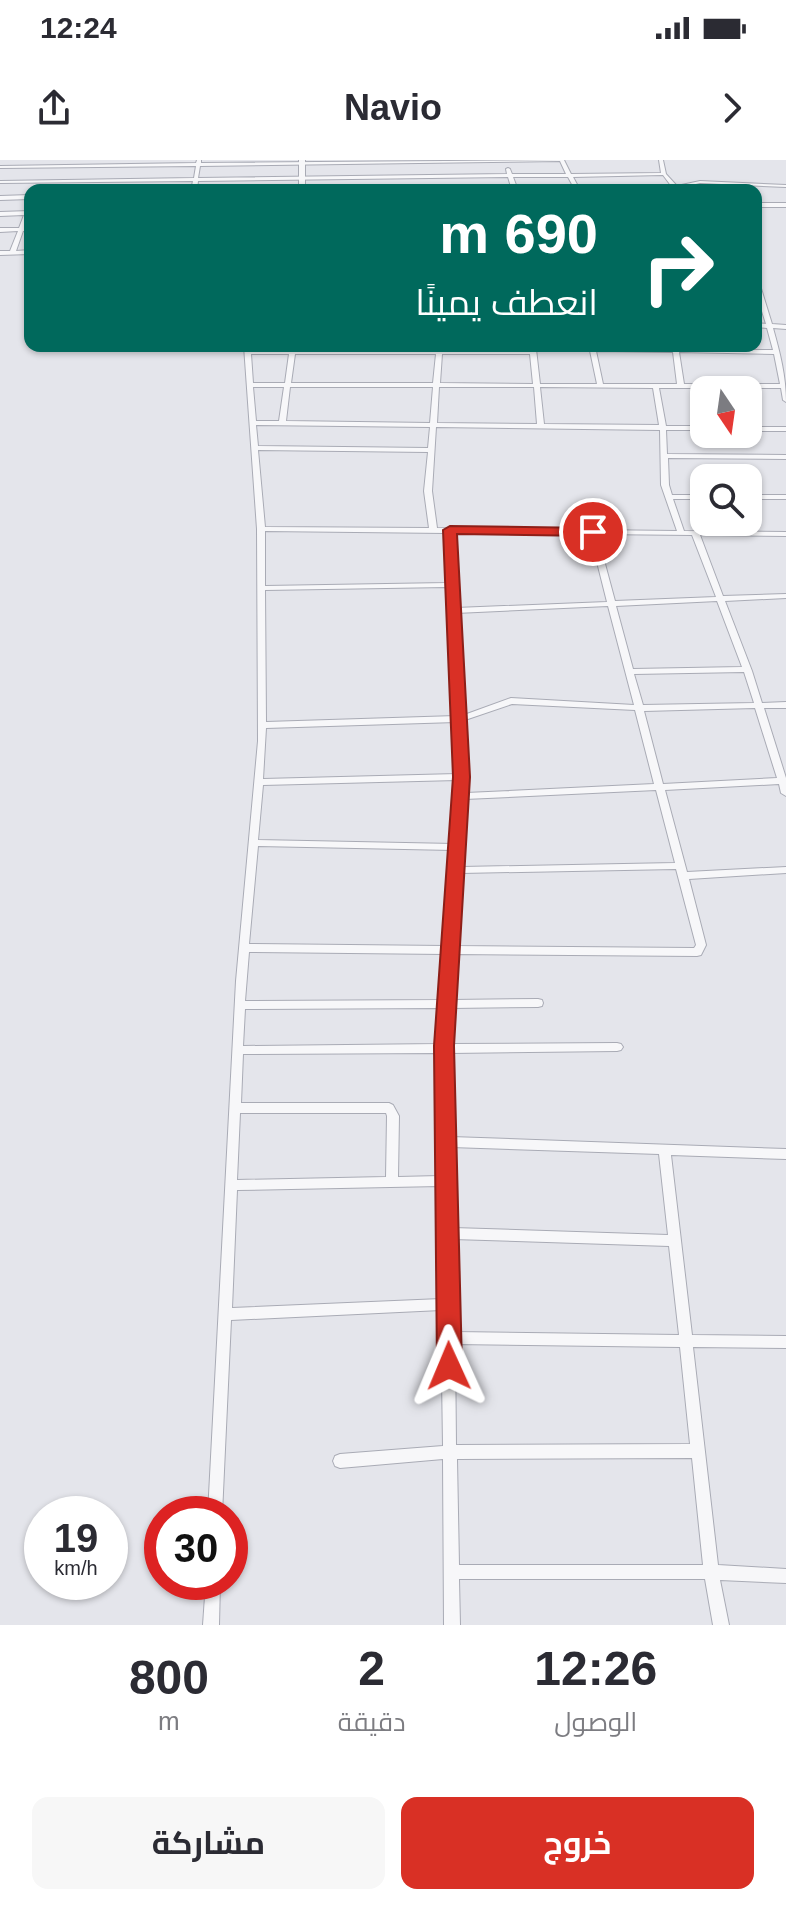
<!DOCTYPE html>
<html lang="ar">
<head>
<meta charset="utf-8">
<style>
  body { margin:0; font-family:Helvetica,Cairo,sans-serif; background:#f7f7f7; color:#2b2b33; direction:rtl; height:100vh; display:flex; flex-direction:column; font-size:30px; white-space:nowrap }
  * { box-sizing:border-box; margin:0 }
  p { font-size:26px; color:#7c7c81 }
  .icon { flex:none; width:44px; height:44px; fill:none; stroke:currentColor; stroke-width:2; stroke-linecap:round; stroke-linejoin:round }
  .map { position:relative; height:1465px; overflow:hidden; direction:ltr }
  .drawer { display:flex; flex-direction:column; background:#fff; flex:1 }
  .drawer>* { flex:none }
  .banner { position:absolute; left:24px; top:24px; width:738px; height:168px; border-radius:16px; box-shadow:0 2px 6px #0004; direction:rtl; background:#00695c; color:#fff; overflow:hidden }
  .needle { width:52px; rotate:167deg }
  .fabs { position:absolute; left:690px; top:216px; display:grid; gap:16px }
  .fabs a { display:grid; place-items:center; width:72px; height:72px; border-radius:16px; background:#fff; box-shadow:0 2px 6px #0004; font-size:40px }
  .speed { position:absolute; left:24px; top:1336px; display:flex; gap:16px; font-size:40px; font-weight:700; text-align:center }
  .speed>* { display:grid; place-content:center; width:104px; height:104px; border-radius:50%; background:#fff; box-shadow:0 2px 6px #0004; line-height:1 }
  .speed small { font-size:20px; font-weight:400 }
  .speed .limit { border:12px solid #d22; background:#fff; color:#111 }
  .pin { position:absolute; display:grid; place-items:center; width:68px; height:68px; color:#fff; margin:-34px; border:4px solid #fff; border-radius:50%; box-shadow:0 2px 8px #0007 }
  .me { position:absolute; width:88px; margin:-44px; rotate:359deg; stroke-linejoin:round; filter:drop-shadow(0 0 6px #0008) }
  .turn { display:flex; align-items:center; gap:28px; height:168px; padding:0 32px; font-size:36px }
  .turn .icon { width:104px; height:104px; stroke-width:2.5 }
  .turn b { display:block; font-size:56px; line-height:68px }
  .eta { display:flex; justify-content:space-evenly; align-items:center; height:136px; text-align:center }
  .eta b { font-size:48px; font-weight:700; line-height:56px }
  .primary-button { display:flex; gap:16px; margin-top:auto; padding:16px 32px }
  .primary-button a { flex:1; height:92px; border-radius:16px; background:#d93025; color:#fff; font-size:32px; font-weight:700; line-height:92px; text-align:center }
  .primary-button a+a { background:#f7f7f7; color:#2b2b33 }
  .status { display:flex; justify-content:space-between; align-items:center; height:56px; padding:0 40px; background:#fff; direction:ltr }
  .status svg { height:22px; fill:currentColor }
  header { display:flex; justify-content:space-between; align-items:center; height:104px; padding:0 32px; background:#fff; font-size:36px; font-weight:700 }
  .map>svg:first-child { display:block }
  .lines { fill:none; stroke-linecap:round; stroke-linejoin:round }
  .minor-casing { stroke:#a9abb5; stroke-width:2 }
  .tertiary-casing { stroke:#a9abb5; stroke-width:2 }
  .minor { fill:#f7f7f9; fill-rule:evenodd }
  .tertiary { fill:#f7f7f9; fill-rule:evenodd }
  .route { fill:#d93025; stroke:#8d1f18; stroke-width:2 }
</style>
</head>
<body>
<div class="status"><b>12:24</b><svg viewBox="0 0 49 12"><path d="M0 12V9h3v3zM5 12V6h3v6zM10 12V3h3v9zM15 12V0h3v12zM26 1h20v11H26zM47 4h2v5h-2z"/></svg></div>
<header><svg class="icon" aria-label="forward" viewBox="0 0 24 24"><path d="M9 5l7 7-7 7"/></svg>Navio<svg class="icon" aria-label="share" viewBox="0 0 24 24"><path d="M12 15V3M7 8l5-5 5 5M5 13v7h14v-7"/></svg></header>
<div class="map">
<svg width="786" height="1465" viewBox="0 0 786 1465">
  <rect width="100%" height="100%" fill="#e4e5eb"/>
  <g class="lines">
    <defs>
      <g id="minor">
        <path d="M 197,0 L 201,0 L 201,3 L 564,0 L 571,14 L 661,13 L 659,0 L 663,0 L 666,14 L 677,26 L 700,21 L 786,25 L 786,27 L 700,23 L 679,28 L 681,30 L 545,30 L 548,28 L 574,28 L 568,17 L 513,17 L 518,30 L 512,30 L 508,17 L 198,21 L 197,30 L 191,30 L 193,21 L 0,23 L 0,21 L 194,18 L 196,6 L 0,8 L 0,6 L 196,3 ZM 560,1 L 566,14 L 512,14 L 510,9 L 508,8 L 506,9 L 507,14 L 198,18 L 200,6 ZM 663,15 L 672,27 L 579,28 L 573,17 Z"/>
        <polygon points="30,35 30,39 0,40 0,36"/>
        <rect x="756" y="43" width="30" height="4"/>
        <polygon points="30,51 24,68 30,67 30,71 23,71 16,91 30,90 30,94 0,95 0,91 10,91 18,71 0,72 0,68 19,68 24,55 0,56 0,52"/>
        <path d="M 756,120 L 759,122 L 772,164 L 786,165 L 786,169 L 773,168 C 780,193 786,216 786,242 L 783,240 L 781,228 L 659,228 L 666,266 L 704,266 L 704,270 L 666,270 L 667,294 L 786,295 L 786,299 L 668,298 L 669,325 L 672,335 L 704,335 L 704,339 L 673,339 L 684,371 L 786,372 L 786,376 L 700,375 L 723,436 L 786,434 L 786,438 L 725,441 L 752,511 L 762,543 L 786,542 L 786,548 L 764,548 L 786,618 L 786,636 L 781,633 L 779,624 L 665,630 L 687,712 L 786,707 L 786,713 L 689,719 L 706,785 L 701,795 L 697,796 L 455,794 L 452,840 L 538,839 L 542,840 L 543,843 L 542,846 L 538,847 L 451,848 L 450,884 L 617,883 L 621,884 L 623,887 L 621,890 L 617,891 L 450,893 L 451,977 L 786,989 L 786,999 L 671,995 L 692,1175 L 786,1176 L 786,1188 L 693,1187 L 718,1405 L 786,1409 L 786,1423 L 720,1420 L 729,1465 L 713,1465 L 705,1419 L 459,1419 L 460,1465 L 444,1465 L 443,1299 L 340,1308 L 335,1306 L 333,1301 L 335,1296 L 340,1294 L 443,1286 L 441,1150 L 231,1160 L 222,1354 L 208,1354 L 236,821 L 258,581 L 257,369 L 244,186 L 250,186 L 250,190 L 290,190 L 291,187 L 295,187 L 296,190 L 436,190 L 439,187 L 442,190 L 530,190 L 533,187 L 536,189 L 540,224 L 597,224 L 589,186 L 672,188 L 672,186 L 678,186 L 678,189 L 773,190 L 767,168 L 756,167 L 756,163 L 766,164 L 756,132 ZM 596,191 L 673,192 L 677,224 L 603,224 ZM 679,192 L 774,194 L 780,224 L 684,224 ZM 251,194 L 289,194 L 285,223 L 253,223 ZM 295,194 L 436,194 L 433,223 L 291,223 ZM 442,194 L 530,194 L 533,224 L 440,223 ZM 253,227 L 284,227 L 279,261 L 256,261 ZM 290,227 L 433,227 L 430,263 L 286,261 ZM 439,227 L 534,227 L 537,264 L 437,263 ZM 540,227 L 653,228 L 659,265 L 544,264 ZM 256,265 L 430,267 L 428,288 L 258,286 ZM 436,267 L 660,270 L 661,325 L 677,371 L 437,368 L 432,331 ZM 258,290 L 428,292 L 424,331 L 429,368 L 265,367 ZM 265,371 L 446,373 L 447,423 L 265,426 ZM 454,373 L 590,374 L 607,442 L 456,448 ZM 597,374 L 692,375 L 716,437 L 615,441 ZM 447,427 L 456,556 L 266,562 L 265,430 ZM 717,441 L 742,507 L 633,509 L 616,446 ZM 608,446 L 634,545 L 511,538 L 464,555 L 456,453 ZM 744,512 L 754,543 L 643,545 L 634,514 ZM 512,544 L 635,550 L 654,624 L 466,633 L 465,560 ZM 755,548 L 777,618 L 663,624 L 644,551 ZM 456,562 L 457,614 L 263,619 L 266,568 ZM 457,620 L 454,684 L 258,680 L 263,625 ZM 656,630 L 675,703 L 462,707 L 465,639 ZM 258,686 L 453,690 L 445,786 L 249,784 ZM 676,709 L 696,785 L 694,788 L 456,786 L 461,713 ZM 249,792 L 445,794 L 441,840 L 245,841 ZM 441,848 L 439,884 L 243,886 L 245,849 ZM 439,893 L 439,979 L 438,982 L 440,1016 L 398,1017 L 399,956 L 393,945 L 389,943 L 241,943 L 243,894 ZM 240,953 L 386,953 L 387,956 L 386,1017 L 237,1020 ZM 451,987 L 659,994 L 668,1075 L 453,1068 ZM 440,1026 L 440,1070 L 439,1073 L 440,1076 L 441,1139 L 232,1148 L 237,1030 ZM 453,1079 L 669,1086 L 679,1175 L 455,1172 ZM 455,1184 L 680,1187 L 690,1284 L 456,1285 ZM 692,1298 L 703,1405 L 459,1405 L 457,1299 Z"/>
        <rect x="748" y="267" width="38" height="4"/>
        <rect x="748" y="335" width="38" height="4"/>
        <polygon points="206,1422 220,1422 219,1465 203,1465"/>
      </g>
      <rect id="tertiary" x="299" y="0" width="6" height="30"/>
    </defs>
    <use href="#minor" class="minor-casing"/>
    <use href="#tertiary" class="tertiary-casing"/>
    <use href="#minor" class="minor"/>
    <use href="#tertiary" class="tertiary"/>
  </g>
  <polygon class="route" points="450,366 593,368 600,372 593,376 457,374 470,617 454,886 462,1206 458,1214 449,1218 441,1214 437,1206 434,886 453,617 443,370"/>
</svg>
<div class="fabs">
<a><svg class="needle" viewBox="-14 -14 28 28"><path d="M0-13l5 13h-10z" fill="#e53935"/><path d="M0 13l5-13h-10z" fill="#7c7c81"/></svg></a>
<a><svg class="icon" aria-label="search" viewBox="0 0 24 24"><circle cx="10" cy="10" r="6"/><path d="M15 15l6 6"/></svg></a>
</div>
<div class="speed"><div>19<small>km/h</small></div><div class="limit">30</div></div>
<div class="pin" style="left:593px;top:372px;background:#d93025"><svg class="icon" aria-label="arrive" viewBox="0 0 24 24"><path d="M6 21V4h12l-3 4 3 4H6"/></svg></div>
<svg class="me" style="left:449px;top:1206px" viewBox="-20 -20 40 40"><path d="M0-17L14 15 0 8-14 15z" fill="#d93025" stroke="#fff" stroke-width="4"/></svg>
<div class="banner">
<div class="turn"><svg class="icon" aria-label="right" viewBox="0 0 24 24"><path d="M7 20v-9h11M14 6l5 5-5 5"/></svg><div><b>690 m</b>انعطف يمينًا</div></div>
</div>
</div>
<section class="drawer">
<div class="eta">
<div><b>12:26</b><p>الوصول</p></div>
<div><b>2</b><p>دقيقة</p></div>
<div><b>800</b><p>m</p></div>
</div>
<div class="primary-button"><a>خروج</a><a>مشاركة</a></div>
</section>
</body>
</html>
